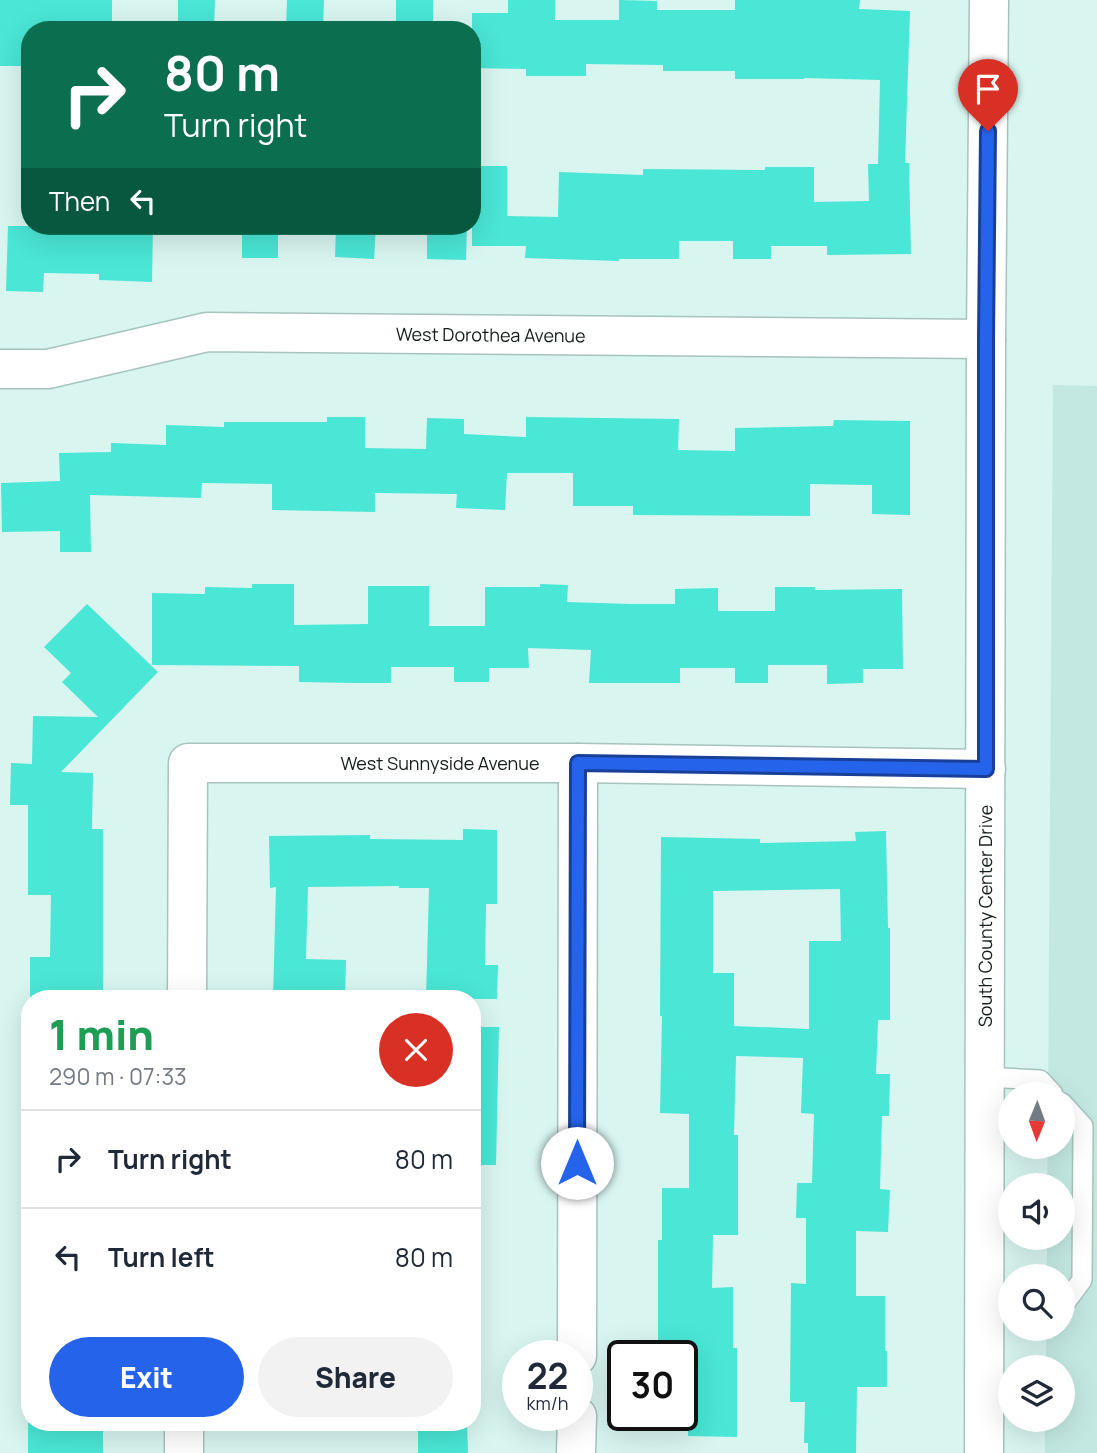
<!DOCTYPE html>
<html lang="en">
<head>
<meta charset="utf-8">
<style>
  body { margin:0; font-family:Manrope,sans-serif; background:#f2f2f3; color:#1f2937; height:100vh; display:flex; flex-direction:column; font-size:26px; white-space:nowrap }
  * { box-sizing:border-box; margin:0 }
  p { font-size:23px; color:#747a83 }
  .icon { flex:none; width:38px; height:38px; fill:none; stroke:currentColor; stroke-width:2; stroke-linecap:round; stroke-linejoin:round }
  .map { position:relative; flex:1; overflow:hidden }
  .drawer { position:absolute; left:21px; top:990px; width:460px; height:441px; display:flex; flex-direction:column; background:#fff; border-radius:28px; box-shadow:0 7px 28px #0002 }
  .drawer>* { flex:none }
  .hud { position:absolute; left:21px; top:21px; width:460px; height:214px; border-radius:28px; box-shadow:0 7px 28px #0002; background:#0b6e4f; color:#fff; overflow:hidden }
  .needle { width:46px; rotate:181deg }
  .buttons { position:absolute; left:998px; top:1082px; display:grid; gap:14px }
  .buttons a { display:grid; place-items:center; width:77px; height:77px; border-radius:50%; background:#fff; box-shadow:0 7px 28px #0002; font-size:35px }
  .speed { position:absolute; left:502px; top:1340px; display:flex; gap:14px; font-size:35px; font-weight:700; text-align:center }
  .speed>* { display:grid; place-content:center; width:91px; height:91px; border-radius:50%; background:#fff; box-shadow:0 7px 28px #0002; line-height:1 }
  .speed small { font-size:18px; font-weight:400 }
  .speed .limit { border:4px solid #111; border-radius:10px; background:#fff; color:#111 }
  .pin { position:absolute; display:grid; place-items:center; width:60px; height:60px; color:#fff; margin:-72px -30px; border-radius:50% 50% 50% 0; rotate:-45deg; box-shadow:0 0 7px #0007 }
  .pin .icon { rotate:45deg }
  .me { position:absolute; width:77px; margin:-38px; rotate:0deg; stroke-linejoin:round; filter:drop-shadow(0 0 5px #0008) }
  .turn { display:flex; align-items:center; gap:24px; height:147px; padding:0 28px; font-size:32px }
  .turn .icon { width:91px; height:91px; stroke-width:2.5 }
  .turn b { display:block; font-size:49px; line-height:60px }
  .then { display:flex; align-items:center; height:66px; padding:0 28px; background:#0003; gap:14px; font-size:26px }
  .round { display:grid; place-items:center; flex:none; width:74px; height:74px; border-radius:37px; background:#f2f2f3 }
  .headline { display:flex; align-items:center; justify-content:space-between; height:119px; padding:0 28px }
  h1 { font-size:42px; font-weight:800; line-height:52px; color:#1e9e55 }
  .cta { display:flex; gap:14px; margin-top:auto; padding:14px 28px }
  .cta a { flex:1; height:80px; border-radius:42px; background:#2563eb; color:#fff; font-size:28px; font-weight:800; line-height:80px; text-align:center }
  .cta a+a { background:#f2f2f3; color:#1f2937 }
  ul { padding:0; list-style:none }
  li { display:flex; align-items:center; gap:21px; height:98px; padding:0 28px; border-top:2px solid #e0e1e3 }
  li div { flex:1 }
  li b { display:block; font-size:26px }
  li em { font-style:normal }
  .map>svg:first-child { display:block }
  .built { fill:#c3e8e2 }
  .building { fill:#4ae6d6; fill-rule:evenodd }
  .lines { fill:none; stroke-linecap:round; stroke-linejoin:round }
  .service-casing { stroke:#a7c3be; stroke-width:22 }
  .minor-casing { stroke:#a7c3be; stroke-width:41 }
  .tertiary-casing { stroke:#a7c3be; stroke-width:41 }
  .service { stroke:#fff; stroke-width:19 }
  .minor { stroke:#fff; stroke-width:38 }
  .tertiary { stroke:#fff; stroke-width:38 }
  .route-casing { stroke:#184099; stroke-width:18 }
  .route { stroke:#2563eb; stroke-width:12 }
  .labels { text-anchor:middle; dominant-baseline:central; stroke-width:5; stroke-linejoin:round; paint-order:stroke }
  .street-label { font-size:18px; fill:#131d1b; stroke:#d8f5f0 }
</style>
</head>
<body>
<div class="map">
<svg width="1097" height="1453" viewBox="0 0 1097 1453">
  <rect width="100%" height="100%" fill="#d8f5f0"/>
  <polygon class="built" points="1053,385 1097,386 1097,1453 1045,1453 1045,1419 1062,1419 1062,1367 1046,1367 1046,1328 1062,1328 1062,1276 1047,1276 1047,1237 1062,1237 1062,1185 1047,1185 1048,1146 1062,1146 1062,1094 1048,1094"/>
  <g class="building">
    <polygon points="0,0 112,0 112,30 30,30 30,66 0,66"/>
    <polygon points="178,0 215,0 214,30 178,30"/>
    <polygon points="287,0 324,0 323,30 286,30"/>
    <rect x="396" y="0" width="37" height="30"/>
    <polygon points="508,0 555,0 555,20 619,20 619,0 657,1 657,10 735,10 735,0 860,0 859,9 910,11 905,163 909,163 911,254 827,255 827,246 771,246 771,259 733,259 733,241 679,241 679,259 619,259 619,261 525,258 526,246 472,246 472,166 507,166 507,216 558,217 559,172 643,175 643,169 765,170 765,167 814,167 814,202 869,201 868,164 878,164 880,80 804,78 804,79 735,79 735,71 663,71 663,65 586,64 586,76 526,76 526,69 472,68 472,13 508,13"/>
    <polygon points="8,226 153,226 152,282 99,280 99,274 44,273 43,292 6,291"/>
    <rect x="242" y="226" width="36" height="32"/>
    <polygon points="336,226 376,226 374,259 335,257"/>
    <polygon points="427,226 467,226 466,260 427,259"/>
    <polygon points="327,417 365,417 365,448 426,449 427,418 464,419 464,434 526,437 526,417 679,419 678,450 735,451 735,428 833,426 834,420 910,421 910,515 872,514 872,485 810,484 810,516 633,515 633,506 573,506 573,473 507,473 505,510 456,508 457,494 375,493 375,512 272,510 272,484 202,483 201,498 90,495 91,552 60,552 60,531 2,532 1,483 60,481 59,453 111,452 111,443 166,445 166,425 224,427 224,422 327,422"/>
    <polygon points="252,584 294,584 294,625 368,624 368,586 429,586 429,626 485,626 485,587 540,587 540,584 568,585 567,602 631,604 675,604 675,589 718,588 718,611 775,611 775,587 815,587 815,590 902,589 903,669 863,669 863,683 827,684 827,665 768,665 768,683 735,683 735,668 680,668 680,683 589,683 591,650 528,648 529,668 489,668 489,682 454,682 454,667 391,667 391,683 355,683 299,682 299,666 152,665 152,593 205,594 205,587 252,588"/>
    <polygon points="87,604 158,672 61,772 93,773 92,829 103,829 103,999 30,999 30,957 50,957 51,895 28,895 28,805 10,805 11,763 32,764 33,716 98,717 62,682 71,673 44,647"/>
    <polygon points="463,829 497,830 497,904 486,904 485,965 498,965 497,999 426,999 429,888 399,888 399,886 308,887 306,959 346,960 345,999 273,999 276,887 270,888 269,836 370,835 370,839 463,840"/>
    <path d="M 886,831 L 888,928 L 890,928 L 890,1020 L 878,1020 L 876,1074 L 890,1074 L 889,1116 L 882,1116 L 880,1189 L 890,1190 L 888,1232 L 856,1231 L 856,1296 L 885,1296 L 885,1351 L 887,1351 L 887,1387 L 857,1387 L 856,1453 L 808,1453 L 808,1443 L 804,1443 L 805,1402 L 790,1402 L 791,1283 L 806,1284 L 806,1218 L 796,1218 L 797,1183 L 812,1183 L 814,1114 L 801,1113 L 803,1058 L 736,1056 L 734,1135 L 738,1135 L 738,1235 L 713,1235 L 712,1288 L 733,1287 L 733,1348 L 737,1348 L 737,1437 L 688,1436 L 688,1384 L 682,1384 L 682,1356 L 658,1356 L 658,1240 L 662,1240 L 662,1188 L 689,1188 L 689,1114 L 660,1113 L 662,1016 L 660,1016 L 661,837 L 760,839 L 760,843 L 856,841 L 855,832 ZM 840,889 L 841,941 L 809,941 L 809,1029 L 734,1026 L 734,973 L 713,973 L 713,891 Z"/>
    <polygon points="472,1027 499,1027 496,1165 472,1165"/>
    <rect x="28" y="1423" width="75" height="30"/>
    <polygon points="418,1423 467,1423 468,1453 418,1453"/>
  </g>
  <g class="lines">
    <defs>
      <g id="service">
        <polyline points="986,1077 1040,1080 1053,1094"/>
        <polyline points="1062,1103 1083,1126 1082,1280 1062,1307"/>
        <polyline points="985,1313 1010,1313"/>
      </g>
      <g id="minor">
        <path id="s1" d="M 0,369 L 48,369 L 207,332 L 986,339"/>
        <path id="s2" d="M 187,999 L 188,763 L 578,763 L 986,769"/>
        <polyline points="577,1356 578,763"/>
        <polyline points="184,1453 184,1423"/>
        <polyline points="576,1453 577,1416"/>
      </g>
      <g id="tertiary">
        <path id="s3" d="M 984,1453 L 986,339 L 989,0"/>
      </g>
    </defs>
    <use href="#service" class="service-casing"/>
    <use href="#minor" class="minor-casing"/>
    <use href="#tertiary" class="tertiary-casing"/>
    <use href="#service" class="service"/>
    <use href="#minor" class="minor"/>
    <use href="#tertiary" class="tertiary"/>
  </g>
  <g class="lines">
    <defs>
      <polyline id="route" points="577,1163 578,763 986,769 986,339 988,131"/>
    </defs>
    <use href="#route" class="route-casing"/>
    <use href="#route" class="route"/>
  </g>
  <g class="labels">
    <g class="street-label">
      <text stroke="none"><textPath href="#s1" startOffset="495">West Dorothea Avenue</textPath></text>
      <text stroke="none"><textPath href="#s2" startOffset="488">West Sunnyside Avenue</textPath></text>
      <text stroke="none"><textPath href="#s3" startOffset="537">South County Center Drive</textPath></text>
    </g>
  </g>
</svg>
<div class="buttons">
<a><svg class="needle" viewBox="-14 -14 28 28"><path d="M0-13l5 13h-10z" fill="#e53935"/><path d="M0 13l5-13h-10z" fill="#747a83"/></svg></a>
<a><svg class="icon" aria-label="sound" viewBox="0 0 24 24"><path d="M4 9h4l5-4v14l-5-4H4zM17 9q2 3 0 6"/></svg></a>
<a><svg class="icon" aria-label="search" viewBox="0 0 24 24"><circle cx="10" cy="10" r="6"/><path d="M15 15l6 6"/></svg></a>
<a><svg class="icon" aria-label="layers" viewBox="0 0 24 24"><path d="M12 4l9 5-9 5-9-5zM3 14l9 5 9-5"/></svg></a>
</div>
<div class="speed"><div>22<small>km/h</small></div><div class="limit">30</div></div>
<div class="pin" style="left:988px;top:131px;background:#d93025"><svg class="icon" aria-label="arrive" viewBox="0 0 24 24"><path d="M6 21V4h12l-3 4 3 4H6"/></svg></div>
<svg class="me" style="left:577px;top:1163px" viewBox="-20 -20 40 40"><circle r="19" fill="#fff"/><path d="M0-13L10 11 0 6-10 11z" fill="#2563eb"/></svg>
<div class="hud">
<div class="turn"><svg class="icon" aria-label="right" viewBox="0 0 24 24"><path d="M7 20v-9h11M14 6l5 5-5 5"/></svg><div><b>80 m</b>Turn right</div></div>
<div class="then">Then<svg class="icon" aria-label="left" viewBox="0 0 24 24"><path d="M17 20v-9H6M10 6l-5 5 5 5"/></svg></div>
</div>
<section class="drawer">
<div class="headline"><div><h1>1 min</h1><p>290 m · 07:33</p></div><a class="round" style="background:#d93025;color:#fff"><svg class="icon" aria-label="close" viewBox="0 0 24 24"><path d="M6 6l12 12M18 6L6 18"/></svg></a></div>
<ul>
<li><svg class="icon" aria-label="right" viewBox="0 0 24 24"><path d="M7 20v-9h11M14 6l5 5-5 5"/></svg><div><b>Turn right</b></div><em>80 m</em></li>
<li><svg class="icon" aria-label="left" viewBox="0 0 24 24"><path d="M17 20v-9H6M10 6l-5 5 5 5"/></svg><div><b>Turn left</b></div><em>80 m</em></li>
</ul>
<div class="cta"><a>Exit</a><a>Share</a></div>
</section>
</div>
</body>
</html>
